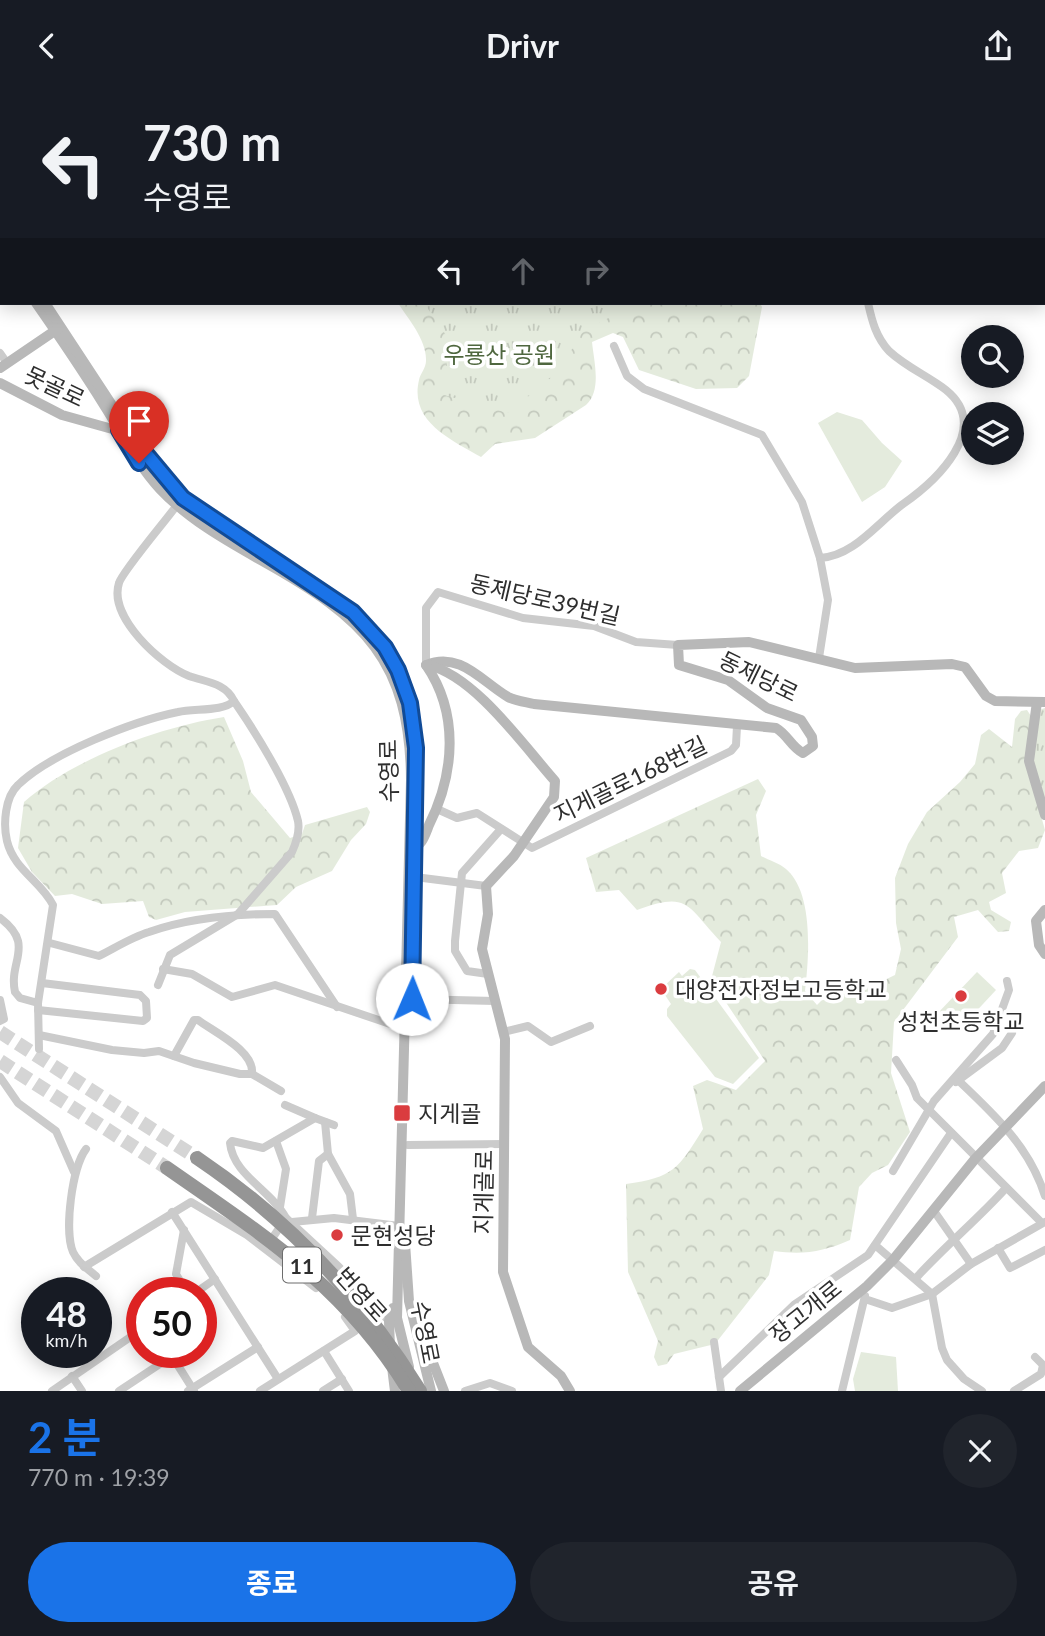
<!DOCTYPE html>
<html lang="ko">
<head>
<meta charset="utf-8">
<style>
  body { margin:0; font-family:Lato,"Noto Sans KR",sans-serif; background:#20242c; color:#f1f3f6; height:100vh; display:flex; flex-direction:column; font-size:26px; white-space:nowrap }
  * { box-sizing:border-box; margin:0 }
  p { font-size:23px; color:#9ea1a6 }
  .icon { flex:none; width:38px; height:38px; fill:none; stroke:currentColor; stroke-width:2; stroke-linecap:round; stroke-linejoin:round }
  .map { position:relative; height:1300px; overflow:hidden }
  .details { display:flex; flex-direction:column; background:#171b24; flex:1 }
  .details>* { flex:none }
  .hud { position:absolute; left:0px; top:0px; width:1046px; height:214px; box-shadow:0 4px 18px #0003; background:#171b24; color:#f1f3f6; overflow:hidden }
  .controls { position:absolute; left:961px; top:234px; display:grid; gap:14px }
  .controls a { display:grid; place-items:center; width:63px; height:63px; border-radius:50%; background:#171b24; box-shadow:0 4px 18px #0003; font-size:35px }
  .speed { position:absolute; left:21px; top:1186px; display:flex; gap:14px; font-size:35px; font-weight:700; text-align:center }
  .speed>* { display:grid; place-content:center; width:91px; height:91px; border-radius:50%; background:#171b24; box-shadow:0 4px 18px #0003; line-height:1 }
  .speed small { font-size:18px; font-weight:400 }
  .speed .limit { border:10px solid #d22; background:#fff; color:#111 }
  .pin { position:absolute; display:grid; place-items:center; width:60px; height:60px; color:#fff; margin:-72px -30px; border-radius:50% 50% 50% 0; rotate:-45deg; box-shadow:0 0 7px #0007 }
  .pin .icon { rotate:45deg }
  .me { position:absolute; width:77px; margin:-38px; rotate:1deg; stroke-linejoin:round; filter:drop-shadow(0 0 5px #0008) }
  .turn { display:flex; align-items:center; gap:24px; height:147px; padding:0 28px; font-size:32px }
  .turn .icon { width:91px; height:91px; stroke-width:2.5 }
  .turn b { display:block; font-size:49px; line-height:60px }
  .lanes { display:flex; align-items:center; height:66px; padding:0 28px; background:#0003; justify-content:center; gap:35px; direction:ltr }
  .lanes .off { opacity:.35 }
  .round { display:grid; place-items:center; flex:none; width:74px; height:74px; border-radius:37px; background:#20242c }
  .headline { display:flex; align-items:center; justify-content:space-between; height:119px; padding:0 28px }
  h1 { font-size:42px; font-weight:700; line-height:52px; color:#1a73e8 }
  .button { display:flex; gap:14px; margin-top:auto; padding:14px 28px }
  .button a { flex:1; height:80px; border-radius:42px; background:#1a73e8; color:#fff; font-size:28px; font-weight:700; line-height:80px; text-align:center }
  .button a+a { background:#20242c; color:#f1f3f6 }
  header { display:flex; justify-content:space-between; align-items:center; height:91px; padding:0 28px; background:#171b24; font-size:32px; font-weight:700 }
  .map>svg:first-child { display:block }
  .forest { fill:url(#forest-crowns) }
  .park { fill:url(#park-tufts) }
  .garden { fill:#e4ebdd }
  .lines { fill:none; stroke-linecap:round; stroke-linejoin:round }
  .highway-tunnel { stroke:#d5d5d5; stroke-width:14; stroke-dasharray:14 7; stroke-linecap:butt }
  .street { stroke:#cbcbcb; stroke-width:8 }
  .secondary { stroke:#b8b8b8; stroke-width:10 }
  .highway-bridge { stroke:#959595; stroke-width:14 }
  .route-casing { stroke:#114b97; stroke-width:18 }
  .route { stroke:#1a73e8; stroke-width:12 }
  .poi-dot { fill:#da3c3f; stroke:#fff; stroke-width:2.5 }
  .labels { text-anchor:middle; dominant-baseline:central; stroke-width:7; stroke-linejoin:round; paint-order:stroke }
  .shield { fill:#fff; stroke:#6d6d6d; stroke-width:2 }
  .shield-label { font-size:21px; font-weight:bold; fill:#2e2e2e }
  .park-label { font-size:23px; fill:#4f673f; stroke:#fff }
  .street-label { font-size:23px; fill:#2e2e2e; stroke:#fff }
  .poi-label { font-size:23px; fill:#2e2e2e; stroke:#fff; text-anchor:start }
</style>
</head>
<body>
<header><svg class="icon" aria-label="back" viewBox="0 0 24 24"><path d="M15 5l-7 7 7 7"/></svg>Drivr<svg class="icon" aria-label="share" viewBox="0 0 24 24"><path d="M12 15V3M7 8l5-5 5 5M5 13v7h14v-7"/></svg></header>
<div class="map">
<svg width="1045" height="1300" viewBox="0 0 1045 1300">
  <defs>
    <pattern id="forest-crowns" width="20" height="18" patternUnits="userSpaceOnUse" patternTransform="scale(1.75)"><rect width="20" height="18" fill="#e4ebdd"/><path d="M2 6a3 3 0 1 1 6 0M12 15a3 3 0 1 1 6 0" fill="none" stroke="#c4cabe"/></pattern>
    <pattern id="park-tufts" width="24" height="20" patternUnits="userSpaceOnUse" patternTransform="scale(1.75)"><rect width="24" height="20" fill="#e4ebdd"/><path d="M3 7l-1-3M5 7V3M7 7l1-3M15 17l-1-3M17 17v-4M19 17l1-3" fill="none" stroke="#c4cabe"/></pattern>
  </defs>
  <rect width="100%" height="100%" fill="#fff"/>
  <g class="forest">
    <polygon points="508,0 678,0 508,2"/>
    <path d="M 398,212 L 760,212 L 762,216 L 749,285 L 737,297 L 696,298 L 639,279 L 623,246 L 613,242 L 592,251 C 594,271 602,299 586,314 L 535,347 L 495,353 L 481,366 C 452,349 409,331 419,289 C 420,283 426,277 426,270 C 427,249 408,228 398,212 Z"/>
    <path d="M 1027,619 L 1031,625 L 1026,672 L 1045,739 L 1038,757 L 1019,760 L 1002,782 L 1006,802 L 989,811 L 991,819 L 1011,831 L 1009,840 L 998,841 L 978,819 L 954,826 L 958,846 L 894,931 L 891,982 L 910,1041 L 888,1074 L 872,1082 L 859,1096 L 850,1149 C 823,1161 803,1164 774,1160 L 769,1184 L 715,1253 L 674,1263 L 667,1273 L 658,1275 L 654,1266 L 658,1250 L 628,1181 L 626,1093 C 673,1087 679,1077 703,1038 L 693,995 L 707,989 L 736,999 L 765,970 L 711,889 L 721,851 C 686,814 689,800 637,819 L 619,799 L 596,801 L 586,767 L 758,688 L 766,700 L 756,724 L 761,765 C 768,769 779,772 786,778 C 814,802 809,866 805,900 L 817,914 L 839,892 L 870,896 L 895,884 L 901,858 L 896,832 L 895,787 L 908,753 L 927,721 L 960,691 L 975,673 L 981,644 L 989,638 L 1012,656 L 1015,628 L 1021,620 Z"/>
    <path d="M 224,626 L 243,670 L 251,701 L 290,747 L 302,743 L 305,734 L 367,716 L 370,721 L 366,733 L 351,749 L 332,780 L 296,796 L 277,814 L 185,821 L 156,829 L 149,826 L 143,810 L 102,813 L 72,803 L 55,805 L 32,781 L 18,757 L 24,711 C 73,668 159,636 224,626 Z"/>
  </g>
  <g class="park">
    <polygon points="424,212 633,212 634,214 583,240 558,281 508,322 444,304 448,247"/>
    <polygon points="1045,617 1045,712 1033,668 1039,619"/>
  </g>
  <g class="garden">
    <polygon points="837,321 862,329 882,352 902,370 885,396 862,411 818,332"/>
    <polygon points="690,878 695,879 759,967 733,993 715,986 667,925 667,918 671,913 661,898 679,881 682,885"/>
    <polygon points="977,881 996,899 956,942 937,923"/>
    <polygon points="861,1261 896,1266 898,1300 855,1300 853,1288"/>
  </g>
  <g class="lines">
    <g class="highway-tunnel">
      <polyline points="0,941 197,1067"/>
      <polyline points="0,970 167,1077"/>
    </g>
    <g class="street">
      <polyline points="200,0 200,2"/>
      <polyline points="221,2 223,0"/>
      <polyline points="889,2 891,0"/>
      <polyline points="614,255 627,285 644,298 762,344 802,411 820,467 828,509 819,567"/>
      <polyline points="0,262 7,272"/>
      <path d="M 820,467 C 854,465 877,432 903,413 C 936,390 993,337 946,299 C 928,285 906,276 889,260 C 876,246 872,230 868,212"/>
      <polyline points="426,574 426,517 438,501 523,527 594,535 636,551 678,554"/>
      <polyline points="437,718 457,727 477,722 532,757 731,660 736,654 737,635"/>
      <polyline points="415,786 486,795"/>
      <path d="M 0,827 C 36,854 8,870 15,901 L 20,907 L 38,912"/>
      <path d="M 50,852 L 99,865 C 115,857 132,846 149,841 C 189,827 233,823 275,823 L 337,916"/>
      <polyline points="163,878 192,883 232,906 275,894 405,938"/>
      <polyline points="488,883 467,880 455,860 455,850 462,782 501,738"/>
      <path d="M 158,894 L 170,864 L 238,823 L 292,761 C 296,752 300,740 298,730 C 290,696 254,639 234,610"/>
      <polyline points="412,908 495,910"/>
      <polyline points="0,909 4,928 0,930"/>
      <polyline points="38,919 143,930 147,927 146,910 140,904 42,892"/>
      <polyline points="503,941 528,935 551,951 590,935"/>
      <polyline points="39,944 112,959 144,962 159,960 194,972 240,983 252,983 281,1000"/>
      <path d="M 39,958 L 38,912 L 53,814 C 41,790 14,779 7,750 C 3,733 5,706 18,694 C 51,662 134,630 178,621 C 194,617 223,621 234,610 C 226,592 206,591 189,585 C 161,574 108,526 119,492 C 122,481 167,428 177,414"/>
      <path d="M 174,965 L 194,929 L 198,929 C 214,941 255,960 252,983"/>
      <polyline points="896,969 912,994 917,1007 1042,1132"/>
      <polyline points="0,986 18,1012 56,1040 74,1081"/>
      <polyline points="956,991 1002,957 1012,942"/>
      <path d="M 960,991 C 996,1025 1030,1057 1045,1105"/>
      <polyline points="285,1014 315,1027"/>
      <polyline points="325,1031 328,1063 350,1103 353,1128"/>
      <polyline points="276,1050 286,1078 280,1116"/>
      <polyline points="408,1054 505,1053"/>
      <path d="M 86,1058 C 72,1076 64,1140 73,1161 C 78,1172 88,1178 96,1185"/>
      <polyline points="893,1080 934,1010 993,943 1009,899 1007,890"/>
      <polyline points="934,1120 971,1173"/>
      <polyline points="172,1121 278,1288"/>
      <path d="M 286,1127 C 272,1100 233,1084 230,1052 L 232,1050 L 263,1057 L 315,1027 L 334,1034"/>
      <polyline points="312,1127 319,1070 328,1063"/>
      <polyline points="292,1131 334,1127 399,1135"/>
      <polyline points="184,1139 176,1183 187,1202"/>
      <polyline points="269,1152 286,1127 339,1176 389,1230"/>
      <polyline points="875,1154 932,1203 942,1257 947,1269 964,1288 982,1300"/>
      <polyline points="998,1157 1010,1177 1045,1159"/>
      <polyline points="84,1176 191,1111 247,1144 316,1197"/>
      <path d="M 916,1187 C 945,1155 977,1129 1006,1097"/>
      <polyline points="195,1202 215,1188"/>
      <polyline points="865,1208 892,1217 932,1203 971,1173 1045,1131"/>
      <polyline points="714,1251 721,1300"/>
      <polyline points="324,1260 349,1300"/>
      <polyline points="72,1285 82,1300"/>
      <polyline points="719,1286 795,1213 868,1164 951,1042"/>
      <polyline points="52,1300 142,1238"/>
      <polyline points="119,1300 172,1265 194,1300"/>
      <polyline points="188,1300 258,1256"/>
      <polyline points="260,1300 355,1240 345,1226"/>
      <polyline points="323,1300 342,1288"/>
      <polyline points="465,1300 490,1292 512,1300"/>
      <polyline points="842,1300 865,1205"/>
      <polyline points="1014,1300 1041,1283 1043,1274 1035,1266"/>
    </g>
    <g class="secondary">
      <polyline points="833,0 836,2"/>
      <polyline points="0,147 2,149"/>
      <polyline points="0,159 2,162"/>
      <path d="M 36,212 C 59,245 82,279 104,314 C 122,342 137,373 160,398 C 189,429 227,450 264,471 C 364,527 410,569 411,689 L 397,1227 L 409,1276"/>
      <polyline points="45,212 133,346 171,396 223,438 277,471"/>
      <polyline points="0,277 59,237"/>
      <polyline points="0,292 62,324 123,341"/>
      <path d="M 426,574 C 460,560 481,590 508,606 C 516,610 526,611 534,613 L 776,637 C 788,644 791,656 803,662 L 813,655 L 812,646 L 801,629 L 767,617 L 728,589 L 679,574 L 678,554 L 749,551 L 855,577 L 952,573 L 965,576 L 986,605 L 995,610 L 1045,611"/>
      <path d="M 428,574 C 475,585 523,654 555,690 L 554,706 L 514,765 L 486,795 L 488,823 L 482,858 L 505,948 L 503,1181 L 528,1256 L 561,1285 L 570,1300"/>
      <polyline points="1037,611 1029,670 1045,724"/>
      <path d="M 410,758 C 422,756 425,744 429,734 C 455,682 459,622 426,574"/>
      <polyline points="1045,819 1036,830 1039,854 1045,863"/>
      <polyline points="405,1152 409,1210 431,1300"/>
      <polyline points="426,1254 444,1300"/>
      <polyline points="390,1256 389,1230 393,1217"/>
      <polyline points="392,1276 395,1300"/>
      <polyline points="740,1300 867,1195 893,1169 975,1068 1045,995"/>
    </g>
    <g class="highway-bridge">
      <path d="M 197,1067 C 289,1129 362,1206 420,1300"/>
      <path d="M 167,1077 C 263,1144 346,1196 409,1300"/>
    </g>
  </g>
  <g class="lines">
    <defs>
      <polyline id="route" points="139,372 119,339 132,346 183,407 353,521 385,556 398,579 410,612 416,657 412,908"/>
    </defs>
    <use href="#route" class="route-casing"/>
    <use href="#route" class="route"/>
  </g>
  <g class="poi-dot">
    <circle cx="661" cy="898" r="7"/>
    <circle cx="961" cy="905" r="7"/>
    <rect x="393" y="1013" width="18" height="18" rx="3.5"/>
    <circle cx="337" cy="1144" r="7"/>
  </g>
  <g class="labels">
    <rect class="shield" x="283" y="1156.5" width="38" height="35" rx="5"/>
    <g class="shield-label">
      <text x="302" y="1174">11</text>
    </g>
    <g class="park-label">
      <text x="499" y="263">우룡산 공원</text>
    </g>
    <g class="street-label">
      <text transform="translate(55 295) rotate(25)">못골로</text>
      <text transform="translate(545 508) rotate(13)">동제당로39번길</text>
      <text transform="translate(759 585) rotate(26)">동제당로</text>
      <text transform="translate(388 680) rotate(-91)">수영로</text>
      <text transform="translate(630 688) rotate(-26)">지게골로168번길</text>
      <text transform="translate(483 1101) rotate(-89)">지게골로</text>
      <text transform="translate(362 1203) rotate(48)">번영로</text>
      <text transform="translate(805 1220) rotate(-39)">장고개로</text>
      <text transform="translate(426 1241) rotate(79)">수영로</text>
    </g>
    <g class="poi-label">
      <text x="675" y="898">대양전자정보고등학교</text>
      <text x="961" y="930" text-anchor="middle">성천초등학교</text>
      <text x="418" y="1022">지게골</text>
      <text x="351" y="1144">문현성당</text>
    </g>
  </g>
</svg>
<div class="controls">
<a><svg class="icon" aria-label="search" viewBox="0 0 24 24"><circle cx="10" cy="10" r="6"/><path d="M15 15l6 6"/></svg></a>
<a><svg class="icon" aria-label="layers" viewBox="0 0 24 24"><path d="M12 4l9 5-9 5-9-5zM3 14l9 5 9-5"/></svg></a>
</div>
<div class="speed"><div>48<small>km/h</small></div><div class="limit">50</div></div>
<div class="pin" style="left:139px;top:372px;background:#d93025"><svg class="icon" aria-label="arrive" viewBox="0 0 24 24"><path d="M6 21V4h12l-3 4 3 4H6"/></svg></div>
<svg class="me" style="left:412px;top:908px" viewBox="-20 -20 40 40"><circle r="19" fill="#fff"/><path d="M0-13L10 11 0 6-10 11z" fill="#1a73e8"/></svg>
<div class="hud">
<div class="turn"><svg class="icon" aria-label="left" viewBox="0 0 24 24"><path d="M17 20v-9H6M10 6l-5 5 5 5"/></svg><div><b>730 m</b>수영로</div></div>
<div class="lanes"><svg class="icon" aria-label="left" viewBox="0 0 24 24"><path d="M17 20v-9H6M10 6l-5 5 5 5"/></svg><svg class="icon off" aria-label="ahead" viewBox="0 0 24 24"><path d="M12 20V5M6 11l6-6 6 6"/></svg><svg class="icon off" aria-label="right" viewBox="0 0 24 24"><path d="M7 20v-9h11M14 6l5 5-5 5"/></svg></div>
</div>
</div>
<section class="details">
<div class="headline"><div><h1>2 분</h1><p>770 m · 19:39</p></div><a class="round"><svg class="icon" aria-label="close" viewBox="0 0 24 24"><path d="M6 6l12 12M18 6L6 18"/></svg></a></div>
<div class="button"><a>종료</a><a>공유</a></div>
</section>
</body>
</html>
